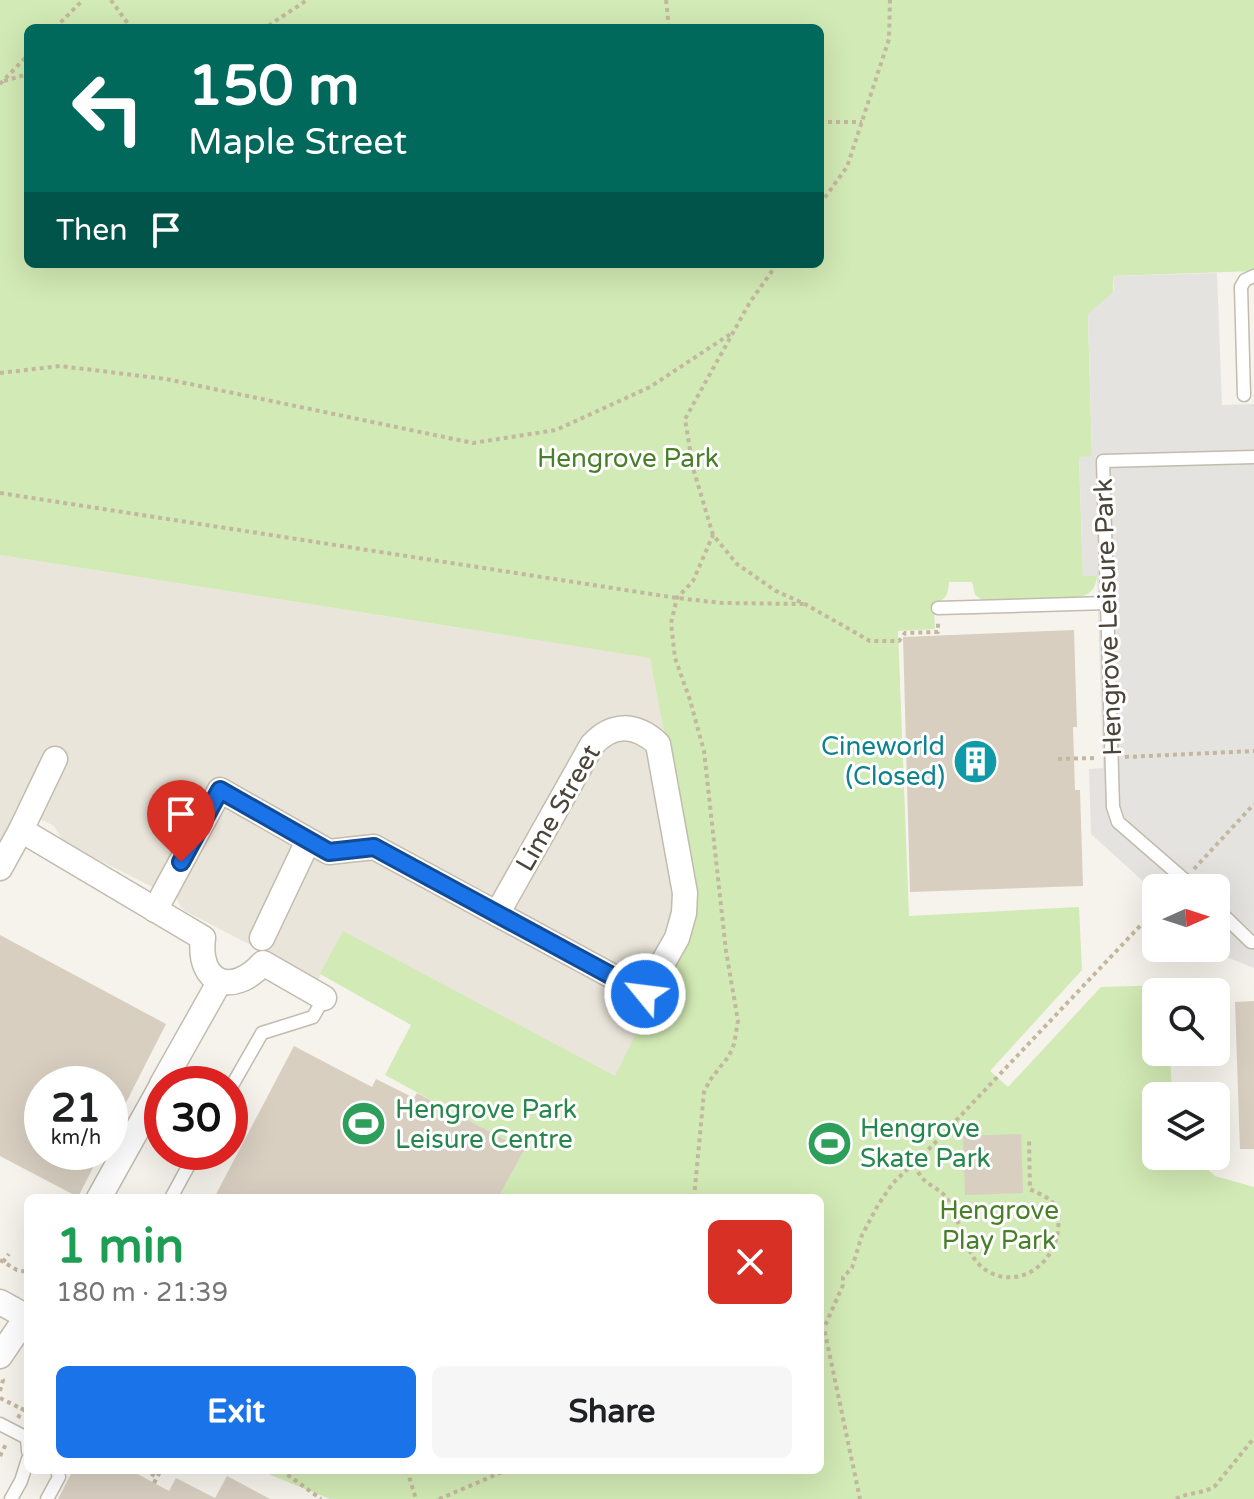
<!DOCTYPE html>
<html lang="en">
<head>
<meta charset="utf-8">
<style>
  body { margin:0; font-family:"Varela Round",sans-serif; background:#f6f6f6; color:#202124; height:100vh; display:flex; flex-direction:column; font-size:30px; white-space:nowrap }
  * { box-sizing:border-box; margin:0 }
  p { font-size:26px; color:#757577 }
  .icon { flex:none; width:44px; height:44px; fill:none; stroke:currentColor; stroke-width:2; stroke-linecap:round; stroke-linejoin:round }
  .map { position:relative; flex:1; overflow:hidden }
  .panel { position:absolute; left:24px; top:1194px; width:800px; height:280px; display:flex; flex-direction:column; background:#fff; border-radius:12px; box-shadow:0 8px 32px #0002 }
  .panel>* { flex:none }
  .banner { position:absolute; left:24px; top:24px; width:800px; height:244px; border-radius:12px; box-shadow:0 8px 32px #0002; background:#00695c; color:#fff; overflow:hidden }
  .needle { width:52px; rotate:87deg }
  .fabs { position:absolute; left:1142px; top:874px; display:grid; gap:16px }
  .fabs a { display:grid; place-items:center; width:88px; height:88px; border-radius:12px; background:#fff; box-shadow:0 8px 32px #0002; font-size:40px }
  .speed { position:absolute; left:24px; top:1066px; display:flex; gap:16px; font-size:40px; font-weight:700; text-align:center }
  .speed>* { display:grid; place-content:center; width:104px; height:104px; border-radius:50%; background:#fff; box-shadow:0 8px 32px #0002; line-height:1 }
  .speed small { font-size:20px; font-weight:400 }
  .speed .limit { border:12px solid #d22; background:#fff; color:#111 }
  .pin { position:absolute; display:grid; place-items:center; width:68px; height:68px; color:#fff; margin:-82px -34px; border-radius:50% 50% 50% 0; rotate:-45deg; box-shadow:0 0 8px #0007 }
  .pin .icon { rotate:45deg }
  .me { position:absolute; width:88px; margin:-44px; rotate:299deg; stroke-linejoin:round; filter:drop-shadow(0 0 6px #0008) }
  .turn { display:flex; align-items:center; gap:28px; height:168px; padding:0 32px; font-size:36px }
  .turn .icon { width:104px; height:104px; stroke-width:2.5 }
  .turn b { display:block; font-size:56px; line-height:68px }
  .then { display:flex; align-items:center; height:76px; padding:0 32px; background:#0003; gap:16px; font-size:30px }
  .round { display:grid; place-items:center; flex:none; width:84px; height:84px; border-radius:12px; background:#f6f6f6 }
  .headline { display:flex; align-items:center; justify-content:space-between; height:136px; padding:0 32px }
  h1 { font-size:48px; font-weight:700; line-height:60px; color:#1e9e55 }
  .primary-button { display:flex; gap:16px; margin-top:auto; padding:16px 32px }
  .primary-button a { flex:1; height:92px; border-radius:12px; background:#1a73e8; color:#fff; font-size:32px; font-weight:700; line-height:92px; text-align:center }
  .primary-button a+a { background:#f6f6f6; color:#202124 }
  .map>svg:first-child { display:block }
  .residential { fill:#eae5da }
  .green { fill:#d2eab5; fill-rule:evenodd }
  .parking { fill:#e5e3e0 }
  .building { fill:#d8cfc1 }
  .lines { fill:none; stroke-linecap:round; stroke-linejoin:round }
  .lane-casing { stroke:#c2bbae; stroke-width:15 }
  .street-casing { stroke:#c2bbae; stroke-width:27 }
  .path { stroke:#c4b79f; stroke-width:4; stroke-dasharray:4 4; stroke-linecap:butt }
  .lane { stroke:#fff; stroke-width:12 }
  .street { stroke:#fff; stroke-width:24 }
  .route-casing { stroke:#114b97; stroke-width:20 }
  .route { stroke:#1a73e8; stroke-width:14 }
  .labels { text-anchor:middle; dominant-baseline:central; stroke-width:6; stroke-linejoin:round; paint-order:stroke }
  .park-label { font-size:26px; fill:#4a7f2a; stroke:#fff }
  .street-label { font-size:26px; fill:#4b4439; stroke:#fff }
  .culture-label { font-size:26px; fill:#0d838f; stroke:#fff; text-anchor:end }
  .leisure-label { font-size:26px; fill:#27864d; stroke:#fff; text-anchor:start }
</style>
</head>
<body>
<div class="map">
<svg width="1254" height="1499" viewBox="0 0 1254 1499">
  <rect width="100%" height="100%" fill="#f6f3ec"/>
  <polygon class="residential" points="0,555 651,658 695,893 688,928 615,1077 344,932 318,980 185,911 180,906 177,899 72,847 61,838 54,826 20,809 0,846"/>
  <path class="green" d="M 0,0 L 1254,0 L 1254,271 L 1113,276 C 1113,277 1113,290 1113,291 C 1109,302 1093,304 1088,318 L 1092,457 L 1079,458 L 1083,576 L 1097,576 C 1096,588 1091,595 1078,597 L 984,601 L 975,595 L 972,582 L 949,582 C 948,594 947,600 934,603 L 935,629 L 898,631 L 909,916 L 1079,907 L 1082,970 L 990,1071 L 1008,1087 L 1101,987 L 1168,985 L 1168,992 L 1156,992 L 1156,1052 L 1170,1052 L 1172,1096 L 1156,1096 L 1156,1156 L 1194,1156 L 1215,1176 L 1254,1187 L 1254,1499 L 330,1499 L 258,1470 L 820,1470 L 820,1198 L 498,1198 L 523,1150 L 385,1075 L 411,1025 L 320,974 L 343,931 L 615,1076 L 688,928 L 695,893 L 650,658 L 0,555 ZM 28,28 L 820,28 L 820,264 L 28,264 Z"/>
  <polygon class="parking" points="1217,273 1222,405 1254,404 1254,968 1224,956 1216,948 1216,888 1156,888 1156,893 1091,834 1089,769 1103,768 1097,576 1083,576 1079,457 1092,456 1088,314 1111,294 1114,289 1113,276"/>
  <g class="building">
    <polygon points="1074,630 1077,727 1073,727 1075,790 1080,790 1083,886 910,892 903,637"/>
    <polygon points="0,935 166,1024 110,1134 110,1084 42,1084 42,1152 101,1152 78,1197 0,1156"/>
    <polygon points="1254,1001 1254,1149 1240,1149 1235,1002"/>
    <polygon points="294,1046 372,1087 376,1079 414,1098 417,1093 524,1150 498,1198 214,1198"/>
    <polygon points="1021,1134 1023,1193 965,1195 963,1136"/>
    <polygon points="73,1470 130,1470 169,1491 176,1478 215,1498 227,1476 270,1499 58,1499"/>
  </g>
  <g class="lines">
    <defs>
      <g id="lane">
        <polyline points="1244,395 1241,287 1245,280 1254,276"/>
        <polyline points="938,608 1107,603"/>
        <polyline points="1194,888 1118,822 1113,807 1103,461 1254,457"/>
        <polyline points="1216,908 1251,942 1254,942"/>
        <polyline points="230,1089 262,1033 313,1017 324,998"/>
        <polyline points="171,1198 196,1152"/>
        <polyline points="0,1424 27,1438 28,1451"/>
        <polyline points="11,1499 21,1481 28,1459"/>
        <polyline points="47,1499 59,1477 57,1470"/>
      </g>
      <g id="street">
        <path d="M 21,830 L 203,938 C 197,984 233,997 263,963 L 324,998"/>
        <polyline points="0,868 21,830 55,759"/>
        <path d="M 155,910 L 220,790 L 329,852 L 374,847 L 645,994 L 677,938 L 684,913 L 685,893 L 658,744 C 635,723 612,723 592,745 L 497,914"/>
        <polyline points="262,938 308,841"/>
        <polyline points="162,1084 220,981"/>
        <polyline points="99,1198 162,1085"/>
        <polyline points="0,1302 27,1317"/>
        <polyline points="0,1356 28,1315"/>
      </g>
    </defs>
    <use href="#lane" class="lane-casing"/>
    <use href="#street" class="street-casing"/>
    <g class="path">
      <polyline points="111,0 131,28"/>
      <polyline points="666,0 669,28"/>
      <polyline points="55,28 83,0"/>
      <polyline points="261,28 268,26 307,0"/>
      <polyline points="4,81 28,74"/>
      <polyline points="0,84 28,55"/>
      <polyline points="820,122 862,122"/>
      <polyline points="820,204 847,167 889,39 890,0"/>
      <polyline points="777,264 750,302 685,419 693,468 713,535 737,564 776,591 805,604 870,641 899,641 905,633 938,632 938,622"/>
      <polyline points="0,373 60,366 166,379 473,443 556,430 650,387 732,333"/>
      <polyline points="0,493 677,598 722,603 805,604"/>
      <polyline points="1125,757 1254,751"/>
      <polyline points="1058,759 1096,758"/>
      <polyline points="1194,869 1254,804"/>
      <path d="M 914,1165 C 917,1170 920,1176 924,1180 C 932,1187 943,1191 948,1200 C 962,1223 964,1260 991,1273 C 1022,1288 1055,1262 1058,1230 C 1059,1220 1060,1210 1052,1202 C 1047,1196 1036,1193 1030,1189 L 1029,1138"/>
      <polyline points="694,1198 704,1092 710,1080 729,1056 734,1044 738,1021 726,951 704,751 690,700 675,658 671,623 677,598 693,581 713,535"/>
      <polyline points="0,1260 17,1270 28,1272"/>
      <polyline points="3,1262 9,1254"/>
      <polyline points="820,1326 824,1328 860,1499"/>
      <polyline points="820,1330 824,1328 843,1285 843,1277 852,1268 862,1235 878,1205 893,1183 932,1146 1156,909"/>
      <polyline points="0,1391 3,1380 1,1378"/>
      <polyline points="0,1398 28,1412"/>
      <polyline points="18,1418 27,1401"/>
      <polyline points="0,1456 6,1444"/>
      <polyline points="144,1470 157,1477"/>
      <polyline points="281,1470 321,1499"/>
      <polyline points="407,1470 416,1499"/>
      <polyline points="154,1483 161,1470"/>
      <polyline points="439,1499 507,1470"/>
      <path d="M 1176,1499 C 1188,1492 1203,1494 1215,1486 L 1254,1438"/>
    </g>
    <use href="#lane" class="lane"/>
    <use href="#street" class="street"/>
  </g>
  <g class="lines">
    <defs>
      <polyline id="route" points="181,862 220,790 329,852 374,847 645,994"/>
    </defs>
    <use href="#route" class="route-casing"/>
    <use href="#route" class="route"/>
  </g>
  <defs>
    <symbol id="building-disc" viewBox="-11 -11 22 22"><circle r="9.5" fill="#0f9aa8" stroke="#fff"/><path d="M-4-6H4V6H1V3H-1V6H-4ZM-2.5-4.3h1.7v1.8h-1.7ZM.8-4.3h1.7v1.8H.8ZM-2.5-1h1.7V.8h-1.7ZM.8-1h1.7V.8H.8Z" fill="#fff"/></symbol>
    <symbol id="stadium-disc" viewBox="-11 -11 22 22"><circle r="9.5" fill="#2e9e5b" stroke="#fff"/><path d="M0-5a6.5 5 0 1 0 0 10a6.5 5 0 1 0 0-10ZM-3.5-1.8h7v3.6h-7Z" fill="#fff"/></symbol>
  </defs>
  <g fill-rule="evenodd">
    <use href="#building-disc" x="950" y="736" width="51" height="51"/>
    <use href="#stadium-disc" x="338" y="1098" width="51" height="51"/>
    <use href="#stadium-disc" x="804" y="1118" width="51" height="51"/>
  </g>
  <g class="labels">
    <g class="park-label">
      <text x="628" y="458">Hengrove Park</text>
      <text x="999" y="1210">Hengrove<tspan x="999" dy="30">Play Park</tspan></text>
    </g>
    <g class="street-label">
      <text transform="translate(1108 617) rotate(-92)">Hengrove Leisure Park</text>
      <text transform="translate(558 808) rotate(-60)">Lime Street</text>
    </g>
    <g class="culture-label">
      <text x="945" y="746">Cineworld<tspan x="945" dy="30">(Closed)</tspan></text>
    </g>
    <g class="leisure-label">
      <text x="395" y="1109">Hengrove Park<tspan x="395" dy="30">Leisure Centre</tspan></text>
      <text x="860" y="1128">Hengrove<tspan x="860" dy="30">Skate Park</tspan></text>
    </g>
  </g>
</svg>
<div class="fabs">
<a><svg class="needle" viewBox="-14 -14 28 28"><path d="M0-13l5 13h-10z" fill="#e53935"/><path d="M0 13l5-13h-10z" fill="#757577"/></svg></a>
<a><svg class="icon" aria-label="search" viewBox="0 0 24 24"><circle cx="10" cy="10" r="6"/><path d="M15 15l6 6"/></svg></a>
<a><svg class="icon" aria-label="layers" viewBox="0 0 24 24"><path d="M12 4l9 5-9 5-9-5zM3 14l9 5 9-5"/></svg></a>
</div>
<div class="speed"><div>21<small>km/h</small></div><div class="limit">30</div></div>
<div class="pin" style="left:181px;top:862px;background:#d93025"><svg class="icon" aria-label="arrive" viewBox="0 0 24 24"><path d="M6 21V4h12l-3 4 3 4H6"/></svg></div>
<svg class="me" style="left:645px;top:994px" viewBox="-20 -20 40 40"><circle r="17" fill="#1a73e8" stroke="#fff" stroke-width="3"/><path d="M0-11L8 9 0 5-8 9z" fill="#fff"/></svg>
<div class="banner">
<div class="turn"><svg class="icon" aria-label="left" viewBox="0 0 24 24"><path d="M17 20v-9H6M10 6l-5 5 5 5"/></svg><div><b>150 m</b>Maple Street</div></div>
<div class="then">Then<svg class="icon" aria-label="arrive" viewBox="0 0 24 24"><path d="M6 21V4h12l-3 4 3 4H6"/></svg></div>
</div>
<section class="panel">
<div class="headline"><div><h1>1 min</h1><p>180 m · 21:39</p></div><a class="round" style="background:#d93025;color:#fff"><svg class="icon" aria-label="close" viewBox="0 0 24 24"><path d="M6 6l12 12M18 6L6 18"/></svg></a></div>
<div class="primary-button"><a>Exit</a><a>Share</a></div>
</section>
</div>
</body>
</html>
